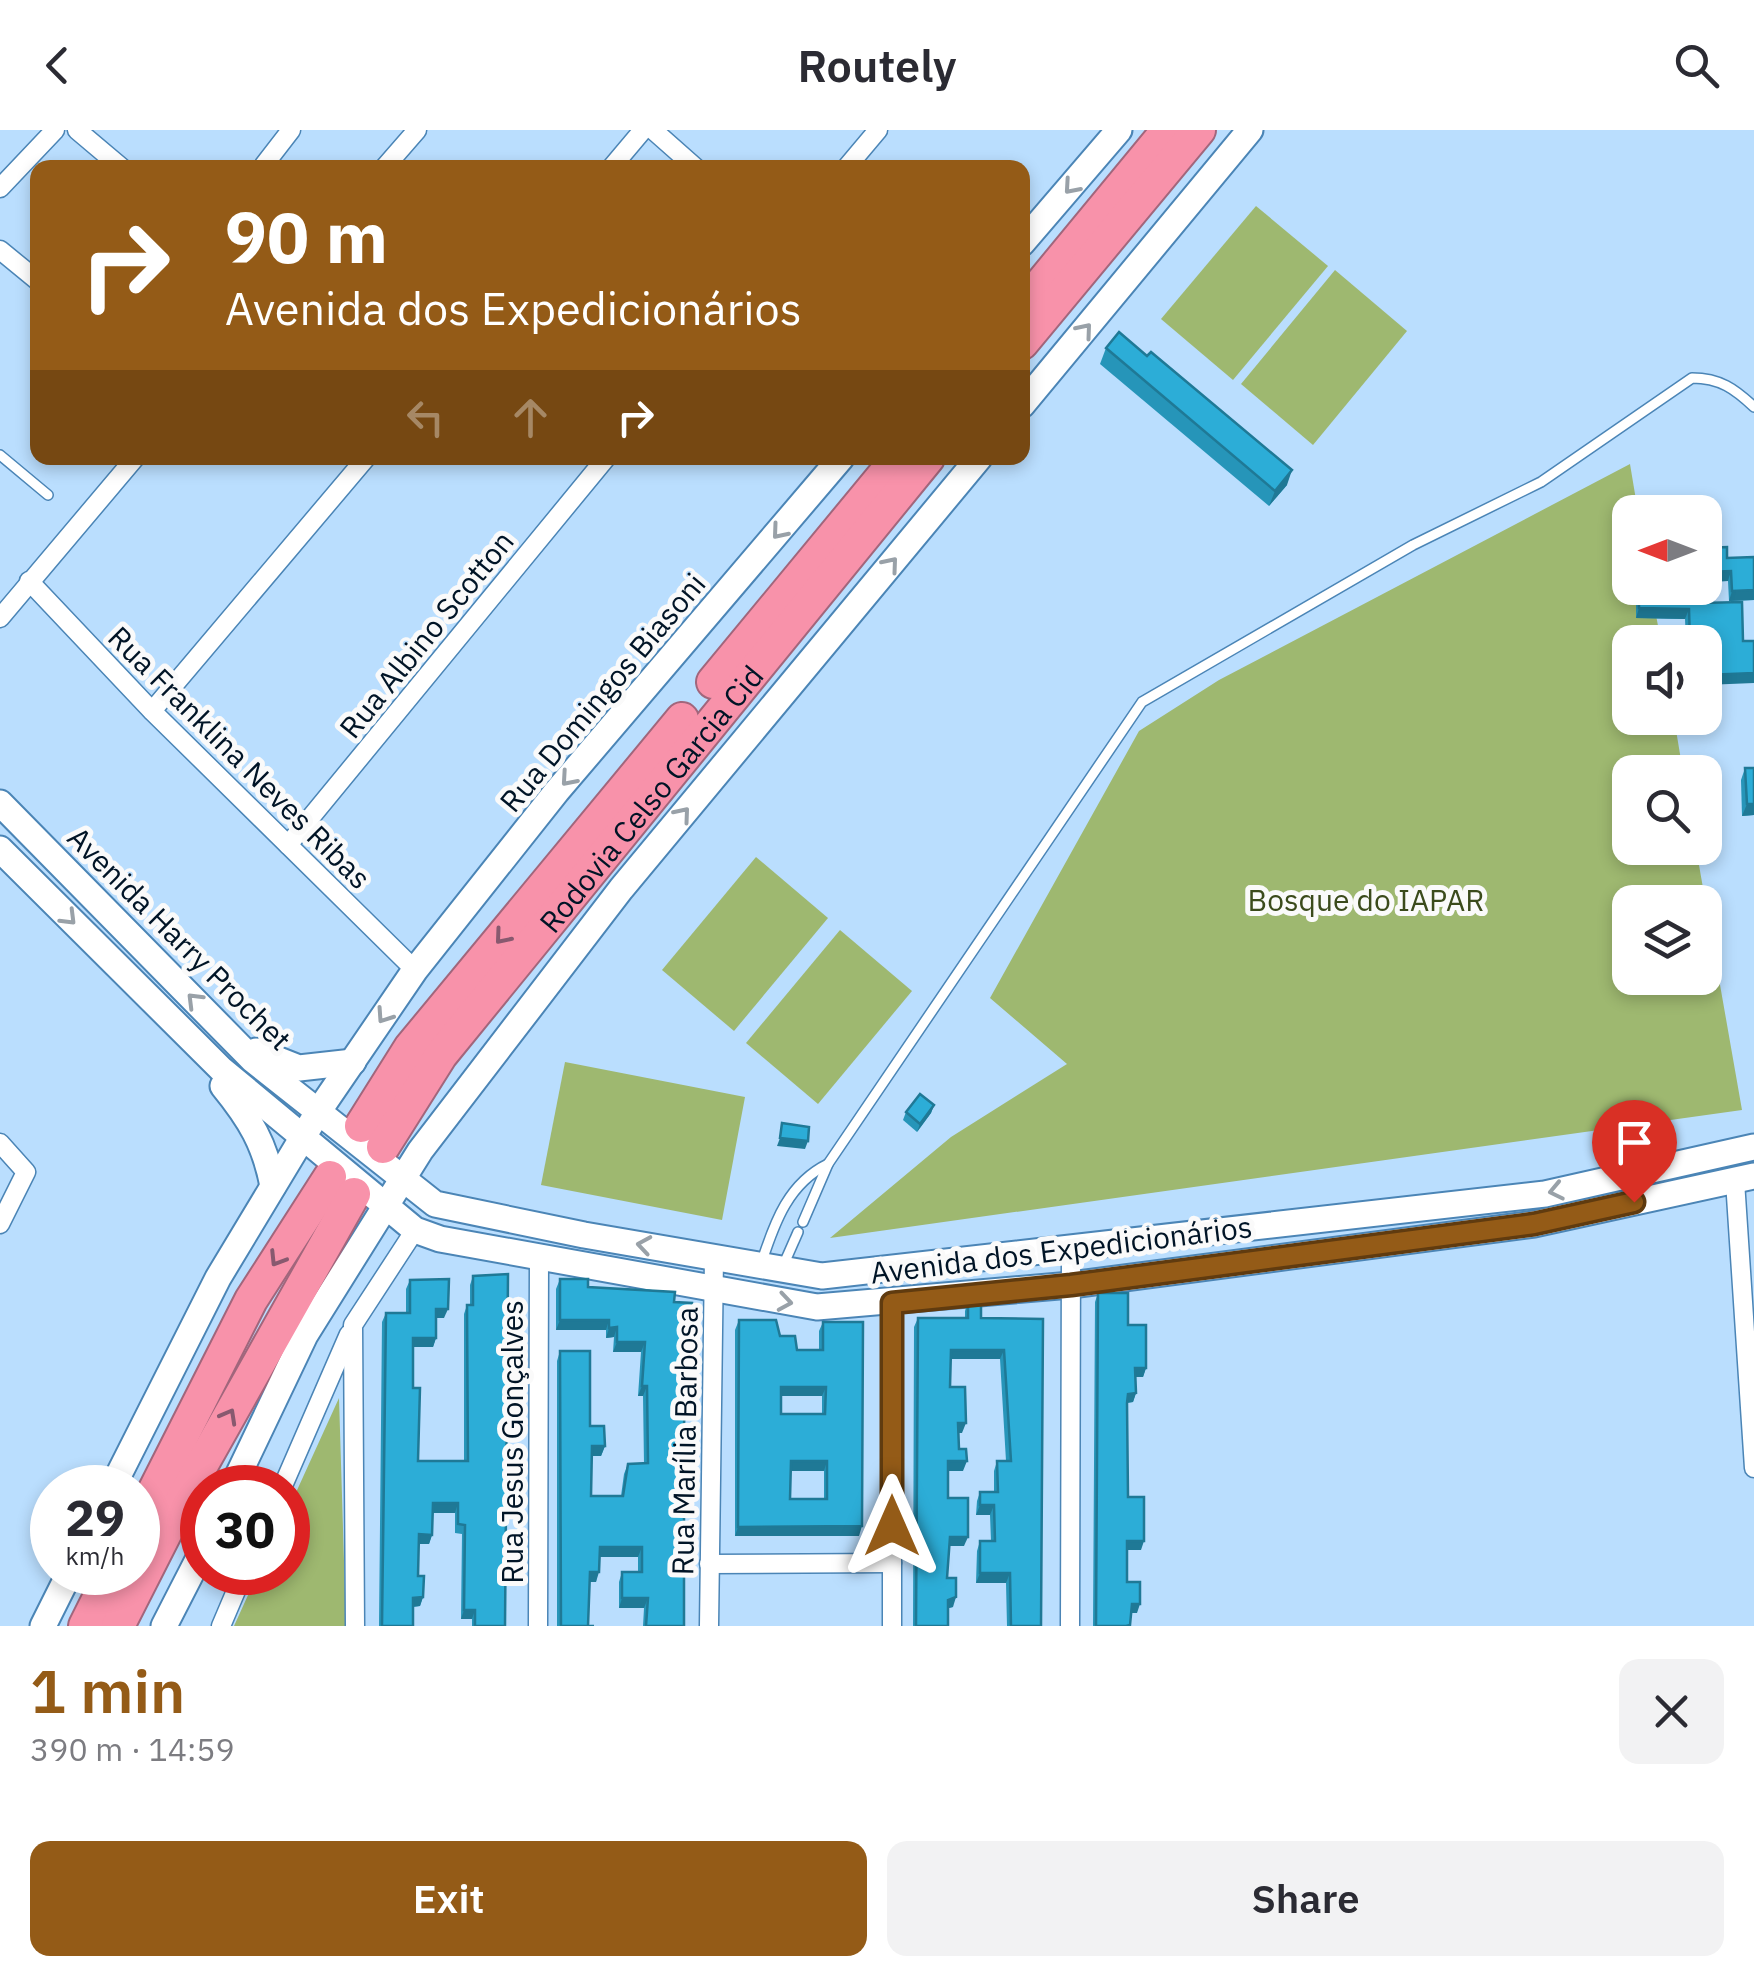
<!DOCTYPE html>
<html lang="en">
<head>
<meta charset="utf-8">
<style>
  body { margin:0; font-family:"IBM Plex Sans",sans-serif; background:#f2f2f3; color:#2b2b33; height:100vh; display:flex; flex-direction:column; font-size:38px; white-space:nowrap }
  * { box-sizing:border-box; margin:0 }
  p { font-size:32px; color:#7c7c81 }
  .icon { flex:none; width:55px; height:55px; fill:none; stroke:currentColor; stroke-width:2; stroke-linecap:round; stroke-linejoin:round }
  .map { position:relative; height:1496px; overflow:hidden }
  .panel { display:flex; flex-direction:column; background:#fff; flex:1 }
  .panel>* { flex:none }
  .top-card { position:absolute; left:30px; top:30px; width:1000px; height:305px; border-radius:20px; box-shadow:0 5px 15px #0003; background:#945b17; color:#fff; overflow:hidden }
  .needle { width:65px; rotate:270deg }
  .controls { position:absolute; left:1612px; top:365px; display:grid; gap:20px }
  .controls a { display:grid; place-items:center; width:110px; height:110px; border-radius:20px; background:#fff; box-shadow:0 5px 15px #0003; font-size:50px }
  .speed { position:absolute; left:30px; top:1335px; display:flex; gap:20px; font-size:50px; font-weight:700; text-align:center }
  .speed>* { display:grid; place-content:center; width:130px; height:130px; border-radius:50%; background:#fff; box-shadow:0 5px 15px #0003; line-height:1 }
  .speed small { font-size:25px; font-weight:400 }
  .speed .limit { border:15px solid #d22; background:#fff; color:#111 }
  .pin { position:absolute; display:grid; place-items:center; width:85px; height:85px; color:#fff; margin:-102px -42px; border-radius:50% 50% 50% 0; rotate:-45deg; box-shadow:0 0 10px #0007 }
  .pin .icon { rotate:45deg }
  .me { position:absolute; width:110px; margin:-55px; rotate:0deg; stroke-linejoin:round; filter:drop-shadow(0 0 8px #0008) }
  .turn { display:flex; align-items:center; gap:35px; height:210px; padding:0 30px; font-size:45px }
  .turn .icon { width:130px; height:130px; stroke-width:2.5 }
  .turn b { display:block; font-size:70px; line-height:85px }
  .lanes { display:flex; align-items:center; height:95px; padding:0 30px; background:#0003; justify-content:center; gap:50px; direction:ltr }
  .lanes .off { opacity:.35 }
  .round { display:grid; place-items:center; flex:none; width:105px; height:105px; border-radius:20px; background:#f2f2f3 }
  .overview { display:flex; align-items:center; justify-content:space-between; height:170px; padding:0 30px }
  h1 { font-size:60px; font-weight:600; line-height:75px; color:#945b17 }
  .cta { display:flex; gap:20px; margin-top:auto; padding:20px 30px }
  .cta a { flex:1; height:115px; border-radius:20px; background:#945b17; color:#fff; font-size:40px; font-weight:600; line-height:115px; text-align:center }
  .cta a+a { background:#f2f2f3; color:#2b2b33 }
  header { display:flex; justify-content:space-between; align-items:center; height:130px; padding:0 30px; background:#fff; font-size:45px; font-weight:600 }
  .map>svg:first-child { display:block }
  .green { fill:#9eb870; fill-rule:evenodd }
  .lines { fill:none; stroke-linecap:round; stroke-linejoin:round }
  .lane-casing { stroke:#4b85b6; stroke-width:12 }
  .street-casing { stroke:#4b85b6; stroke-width:21 }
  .secondary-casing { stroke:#4b85b6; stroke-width:29 }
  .highway-casing { stroke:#a1667c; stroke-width:36 }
  .lane { stroke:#fff; stroke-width:9 }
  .street { stroke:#fff; stroke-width:18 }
  .secondary { stroke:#fff; stroke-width:25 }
  .highway { stroke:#f892aa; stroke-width:32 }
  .wall { fill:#2695b9; fill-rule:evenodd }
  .shaded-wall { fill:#1f7996 }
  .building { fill:#2cadd7; stroke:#1f7996; stroke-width:2.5; fill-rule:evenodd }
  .oneway { stroke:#99a1a8 }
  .oneway2 { stroke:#88596f }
  .route-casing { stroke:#603b0f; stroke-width:25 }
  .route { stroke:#945b17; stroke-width:18 }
  .labels { text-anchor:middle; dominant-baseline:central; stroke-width:10; stroke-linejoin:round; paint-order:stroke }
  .street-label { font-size:30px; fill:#001426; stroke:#fafafa }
  .park-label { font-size:30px; fill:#3b4b1c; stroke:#fafafa }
</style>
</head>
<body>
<header><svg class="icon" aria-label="back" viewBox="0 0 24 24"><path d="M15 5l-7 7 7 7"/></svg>Routely<svg class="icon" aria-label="search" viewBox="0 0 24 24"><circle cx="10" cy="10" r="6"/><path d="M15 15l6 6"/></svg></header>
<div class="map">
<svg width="1754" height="1496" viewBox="0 0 1754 1496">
  <rect width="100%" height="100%" fill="#badefe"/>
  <g class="green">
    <polygon points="1256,76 1328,136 1233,250 1161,189"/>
    <polygon points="1335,140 1407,201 1313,315 1241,254"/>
    <path d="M 1630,334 L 1638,382 L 1630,382 L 1630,458 L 1651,458 L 1661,512 L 1630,512 L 1630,588 L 1674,588 L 1683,642 L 1630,642 L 1630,718 L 1696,718 L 1742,980 L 830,1108 L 951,1007 L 1067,934 L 990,868 L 1139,601 L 1219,550 ZM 1630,772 L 1705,772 L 1705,848 L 1630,848 Z"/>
    <polygon points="756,727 828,788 734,901 662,840"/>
    <polygon points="840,800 912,861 818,974 746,913"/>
    <polygon points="565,932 745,967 722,1090 541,1055"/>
    <polygon points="339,1268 346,1496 234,1496 258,1443 288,1442 288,1380"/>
  </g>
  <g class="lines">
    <defs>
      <g id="lane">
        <polyline points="0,325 48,365"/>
        <path d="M 803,1092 L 828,1034 L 1142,572 L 1413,415 L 1541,352 L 1692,248 C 1720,248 1735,259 1754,277"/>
        <path d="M 762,1131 C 775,1091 789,1053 828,1034"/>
        <polyline points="783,1136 798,1102"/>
      </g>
      <g id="street">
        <polyline points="77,0 122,38"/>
        <polyline points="653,0 696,38"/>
        <polyline points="264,35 291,0"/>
        <polyline points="384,38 417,0"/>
        <polyline points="611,38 643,0"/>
        <polyline points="846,38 878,0"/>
        <polyline points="0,58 55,0"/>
        <polyline points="0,120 38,151"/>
        <polyline points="29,451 152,581 415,840"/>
        <polyline points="0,488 135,328"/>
        <polyline points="152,581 366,328"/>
        <polyline points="288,715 606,328"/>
        <polyline points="0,1013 26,1042 0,1094"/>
        <polyline points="1735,1051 1754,1338"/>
        <polyline points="282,1358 349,1204"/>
        <polyline points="709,1434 892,1433"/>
        <polyline points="221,1496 244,1442"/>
        <polyline points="355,1496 353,1195 415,1100"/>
        <polyline points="538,1496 539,1128"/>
        <polyline points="709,1496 714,1127"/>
        <polyline points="892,1496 892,1173"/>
        <polyline points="1070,1496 1071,1120"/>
      </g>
      <g id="secondary">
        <polyline points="1022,113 1119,0"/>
        <polyline points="1022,275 1250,0"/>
        <polyline points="0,673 253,930 435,1074 584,1105 822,1146 1545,1064 1754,1017"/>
        <polyline points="0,719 221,939 415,1100 440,1109 817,1177 1071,1155 1534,1094 1754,1046"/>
        <polyline points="256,921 299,938 353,932"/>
        <path d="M 223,956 C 250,989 265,1014 273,1056"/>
        <polyline points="112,1358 218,1148 318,982 415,840 557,661 841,328"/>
        <polyline points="232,1358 305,1205 420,1021 621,759 979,328"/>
        <polyline points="43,1496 70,1442"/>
        <polyline points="164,1496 202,1422"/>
      </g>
      <g id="highway">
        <polyline points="1022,177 1168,0"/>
        <polyline points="1022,213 1199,0"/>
        <polyline points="713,552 898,328"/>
        <polyline points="361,996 410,918 682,589"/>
        <path id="s1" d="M 383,1017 L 441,925 L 928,328"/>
        <polyline points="138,1393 251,1170 330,1047"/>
        <polyline points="85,1496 112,1442"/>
        <polyline points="118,1496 182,1370 354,1064"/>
      </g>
    </defs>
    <use href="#lane" class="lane-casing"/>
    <use href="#street" class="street-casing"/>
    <use href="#secondary" class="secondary-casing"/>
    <use href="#highway" class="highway-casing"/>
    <use href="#lane" class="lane"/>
    <use href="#street" class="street"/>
    <use href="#secondary" class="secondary"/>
    <use href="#highway" class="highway"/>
  </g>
  <g class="wall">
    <polygon points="1106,218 1287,355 1269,376 1100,234"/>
    <polygon points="1705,418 1727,428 1754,427 1754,470 1729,471 1728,451 1705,452"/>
    <polygon points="1636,458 1701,458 1705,555 1686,512 1685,489 1636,488"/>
    <polygon points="1745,638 1754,638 1754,685 1742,686 1741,650"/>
    <polygon points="934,975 931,983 917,1002 903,990 906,982"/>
    <polygon points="473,1146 505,1496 472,1496 472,1489 461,1489 462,1404 455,1403 455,1383 432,1383 432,1405 429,1414 419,1414 418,1446 423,1467 420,1476 413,1477 413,1496 379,1496 382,1192 386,1183 406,1183 406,1159 410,1150 444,1188 436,1188 436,1208 433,1217 413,1217 413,1258 418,1331 464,1331 464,1184 467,1175 470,1175 470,1155"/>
    <polygon points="560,1149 588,1157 674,1172 684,1294 684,1496 643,1496 644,1478 619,1478 619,1452 622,1442 638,1442 638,1427 599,1427 596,1452 589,1452 588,1496 594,1496 557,1496 557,1231 560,1221 590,1296 605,1316 601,1326 592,1326 591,1366 621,1366 624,1344 628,1334 644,1334 643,1266 638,1266 641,1222 613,1222 614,1207 606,1208 606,1200 556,1200 556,1159"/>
    <polygon points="1098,1163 1128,1195 1146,1238 1143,1247 1135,1247 1136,1263 1133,1272 1127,1273 1128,1367 1141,1420 1127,1420 1127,1452 1137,1483 1131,1483 1130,1496 1093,1496 1095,1172"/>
    <polygon points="968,1171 981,1188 1043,1189 1041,1496 1007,1496 1006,1453 976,1453 977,1421 980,1411 991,1411 990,1385 976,1385 977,1371 980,1362 994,1362 994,1341 997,1331 1006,1331 1000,1229 951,1229 950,1257 962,1303 958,1303 959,1319 963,1341 948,1341 948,1368 964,1416 949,1416 947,1448 953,1477 948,1478 948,1496 913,1496 914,1197 918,1188 965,1188 965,1181"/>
    <path d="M 739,1190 L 780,1206 L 797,1220 L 819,1220 L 819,1201 L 823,1192 L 859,1406 L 735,1406 L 735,1200 ZM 781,1266 L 822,1266 L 822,1284 L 781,1284 ZM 791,1341 L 824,1341 L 824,1369 L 790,1369 Z"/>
  </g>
  <g class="shaded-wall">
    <polygon points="1292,340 1287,355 1269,376 1275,361"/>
    <polygon points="1731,441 1728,451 1705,452 1706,442"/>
    <polygon points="1754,460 1754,470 1729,471 1732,461"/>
    <polygon points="1639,478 1689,479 1685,489 1636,488"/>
    <polygon points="1754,543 1754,553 1705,555 1705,545"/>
    <polygon points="1747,674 1754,674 1754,685 1742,686"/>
    <polygon points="934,975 931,983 917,1002 920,994"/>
    <polygon points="780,1008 808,1011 805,1019 777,1016"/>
    <polygon points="436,1179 448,1179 444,1188 433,1188"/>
    <polygon points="560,1190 609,1190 606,1200 556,1200"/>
    <polygon points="617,1197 614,1207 606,1208 609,1198"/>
    <polygon points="413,1208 436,1208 433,1217 410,1217"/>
    <polygon points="617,1212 645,1212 641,1222 613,1222"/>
    <polygon points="951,1220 1004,1220 1000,1229 948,1229"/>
    <polygon points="1135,1238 1146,1238 1143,1247 1132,1247"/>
    <polygon points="642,1256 647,1256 643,1266 638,1266"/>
    <polygon points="781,1257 826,1257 822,1266 778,1266"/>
    <polygon points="1136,1263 1133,1272 1125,1273 1128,1264"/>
    <polygon points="958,1293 966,1293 962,1303 954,1303"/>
    <polygon points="592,1316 605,1316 601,1326 588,1326"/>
    <polygon points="791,1331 827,1331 824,1341 787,1341"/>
    <polygon points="948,1331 967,1331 963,1341 944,1341"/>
    <polygon points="433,1373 458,1373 455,1383 429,1383"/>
    <polygon points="980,1375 994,1375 990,1385 976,1385"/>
    <polygon points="862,1396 859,1406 735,1406 738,1397"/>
    <polygon points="419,1404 432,1405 429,1414 416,1414"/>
    <polygon points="950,1407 968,1407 964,1416 946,1416"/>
    <polygon points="1127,1411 1144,1411 1141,1420 1124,1420"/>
    <polygon points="600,1417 642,1417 638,1427 596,1427"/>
    <polygon points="590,1442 599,1442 596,1452 586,1452"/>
    <polygon points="980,1443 1010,1443 1006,1453 976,1453"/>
    <polygon points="423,1467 420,1476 410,1477 413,1468"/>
    <polygon points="956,1467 953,1477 945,1479 948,1470"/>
    <polygon points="622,1468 648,1468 644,1478 619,1478"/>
    <polygon points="1132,1474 1140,1474 1137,1483 1128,1483"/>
    <polygon points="464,1480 475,1480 472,1489 461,1489"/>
  </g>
  <g class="building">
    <polygon points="1119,202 1147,226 1151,222 1292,340 1275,361 1106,218"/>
    <polygon points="1727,417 1727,428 1754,427 1754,460 1732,461 1731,441 1706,442 1705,418"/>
    <polygon points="1639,458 1701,458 1701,473 1742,472 1743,511 1754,511 1754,543 1705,545 1705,512 1681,512 1690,512 1689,479 1639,478"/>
    <polygon points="1745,638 1754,638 1754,674 1747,674"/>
    <polygon points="920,964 934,975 920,994 906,982"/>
    <polygon points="782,993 809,997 808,1011 780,1008"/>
    <polygon points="508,1144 505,1496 475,1496 475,1480 464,1480 465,1395 458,1394 458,1373 433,1373 432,1405 419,1404 418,1446 424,1446 423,1467 413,1468 413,1496 382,1496 386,1183 410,1183 410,1150 449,1149 448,1179 436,1179 436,1208 413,1208 413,1258 420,1258 418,1331 468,1331 467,1175 473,1175 473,1146"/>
    <polygon points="560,1149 588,1149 588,1157 675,1162 674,1172 692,1173 684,1294 684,1496 646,1496 648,1468 622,1468 622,1442 642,1442 642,1417 600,1417 599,1442 590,1442 588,1496 594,1496 561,1496 560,1221 590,1221 590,1296 604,1296 605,1316 592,1316 591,1366 623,1366 628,1334 648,1333 647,1256 642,1256 645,1212 617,1212 617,1197 609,1198 609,1190 560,1190"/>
    <polygon points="1098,1163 1128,1163 1128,1195 1146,1195 1146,1238 1135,1238 1136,1263 1128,1264 1127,1273 1128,1367 1144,1367 1144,1411 1127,1411 1127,1452 1140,1452 1140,1474 1132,1474 1130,1495 1126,1496 1096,1496"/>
    <polygon points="981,1170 981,1188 1043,1189 1041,1496 1011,1496 1010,1443 980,1443 980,1411 995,1411 994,1375 980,1375 980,1362 998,1362 997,1331 1011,1331 1004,1220 951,1220 950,1257 965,1257 966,1293 958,1293 959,1319 966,1319 967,1331 948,1331 948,1368 968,1368 968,1407 950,1407 947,1448 956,1448 956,1467 948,1470 948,1496 916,1496 918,1188 968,1188 968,1171"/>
    <path d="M 739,1190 L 776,1190 L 780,1206 L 795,1206 L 797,1220 L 823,1220 L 823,1192 L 863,1192 L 862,1396 L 738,1397 ZM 781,1257 L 826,1257 L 825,1284 L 781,1284 ZM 791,1331 L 827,1331 L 827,1369 L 790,1369 Z"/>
  </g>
  <defs><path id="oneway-chevron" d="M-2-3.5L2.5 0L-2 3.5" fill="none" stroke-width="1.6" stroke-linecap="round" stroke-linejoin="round" transform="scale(2.5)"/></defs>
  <g class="oneway">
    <use href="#oneway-chevron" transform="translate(1071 57) rotate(131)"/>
    <use href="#oneway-chevron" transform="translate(1085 200) rotate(-50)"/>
    <use href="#oneway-chevron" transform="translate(779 402) rotate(130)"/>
    <use href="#oneway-chevron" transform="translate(891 434) rotate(-50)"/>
    <use href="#oneway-chevron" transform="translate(568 649) rotate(131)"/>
    <use href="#oneway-chevron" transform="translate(683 684) rotate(-50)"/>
    <use href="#oneway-chevron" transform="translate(69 788) rotate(45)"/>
    <use href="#oneway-chevron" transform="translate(194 870) rotate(-135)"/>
    <use href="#oneway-chevron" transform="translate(384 886) rotate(124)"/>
    <use href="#oneway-chevron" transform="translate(1556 1061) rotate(168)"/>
    <use href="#oneway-chevron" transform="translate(644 1115) rotate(-171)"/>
    <use href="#oneway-chevron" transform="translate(785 1172) rotate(9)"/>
  </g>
  <g class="oneway2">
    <use href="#oneway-chevron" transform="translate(502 807) rotate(130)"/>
    <use href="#oneway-chevron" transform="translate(277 1129) rotate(122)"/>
    <use href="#oneway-chevron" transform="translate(229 1286) rotate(-61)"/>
  </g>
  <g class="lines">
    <defs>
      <polyline id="route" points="892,1396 892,1173 1071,1155 1534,1094 1634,1072"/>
    </defs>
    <use href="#route" class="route-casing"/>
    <use href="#route" class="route"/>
  </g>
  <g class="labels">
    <g class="street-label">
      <text transform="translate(426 504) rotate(-51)">Rua Albino Scotton</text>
      <text transform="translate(602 562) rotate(-50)">Rua Domingos Biasoni</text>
      <text transform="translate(240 627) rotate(45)">Rua Franklina Neves Ribas</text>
      <text stroke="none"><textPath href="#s1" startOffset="440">Rodovia Celso Garcia Cid</textPath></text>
      <text transform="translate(180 808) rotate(45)">Avenida Harry Prochet</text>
      <text transform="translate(1061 1119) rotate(-7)">Avenida dos Expedicionários</text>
      <text transform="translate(684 1311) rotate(-89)">Rua Marília Barbosa</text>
      <text transform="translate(511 1312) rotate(-90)">Rua Jesus Gonçalves</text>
    </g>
    <g class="park-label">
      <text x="1366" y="769">Bosque do IAPAR</text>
    </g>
  </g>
</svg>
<div class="controls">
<a><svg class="needle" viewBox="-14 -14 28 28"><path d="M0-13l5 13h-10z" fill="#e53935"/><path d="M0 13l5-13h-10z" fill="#7c7c81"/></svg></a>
<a><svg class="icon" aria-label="sound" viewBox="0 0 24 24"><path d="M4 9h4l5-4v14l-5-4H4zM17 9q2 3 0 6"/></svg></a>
<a><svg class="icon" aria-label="search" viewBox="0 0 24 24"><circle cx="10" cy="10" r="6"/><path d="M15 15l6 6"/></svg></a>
<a><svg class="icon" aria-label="layers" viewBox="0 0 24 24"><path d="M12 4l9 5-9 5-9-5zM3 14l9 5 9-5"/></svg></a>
</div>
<div class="speed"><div>29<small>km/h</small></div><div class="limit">30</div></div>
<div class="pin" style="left:1634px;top:1072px;background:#d93025"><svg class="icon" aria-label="arrive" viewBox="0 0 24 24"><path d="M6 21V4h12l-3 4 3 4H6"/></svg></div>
<svg class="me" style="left:892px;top:1396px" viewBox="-20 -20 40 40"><path d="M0-17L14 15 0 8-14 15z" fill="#945b17" stroke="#fff" stroke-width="4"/></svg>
<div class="top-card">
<div class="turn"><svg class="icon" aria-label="right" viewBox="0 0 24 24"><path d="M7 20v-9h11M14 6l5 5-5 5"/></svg><div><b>90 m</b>Avenida dos Expedicionários</div></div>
<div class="lanes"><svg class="icon off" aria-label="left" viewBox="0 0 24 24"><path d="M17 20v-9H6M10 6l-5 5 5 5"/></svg><svg class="icon off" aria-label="ahead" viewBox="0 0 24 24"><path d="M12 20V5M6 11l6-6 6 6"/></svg><svg class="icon" aria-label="right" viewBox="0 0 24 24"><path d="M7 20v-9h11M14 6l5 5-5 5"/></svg></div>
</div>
</div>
<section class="panel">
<div class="overview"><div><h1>1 min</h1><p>390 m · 14:59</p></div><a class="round"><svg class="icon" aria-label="close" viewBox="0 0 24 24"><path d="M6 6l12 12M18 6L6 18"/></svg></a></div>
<div class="cta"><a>Exit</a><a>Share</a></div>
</section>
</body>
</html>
